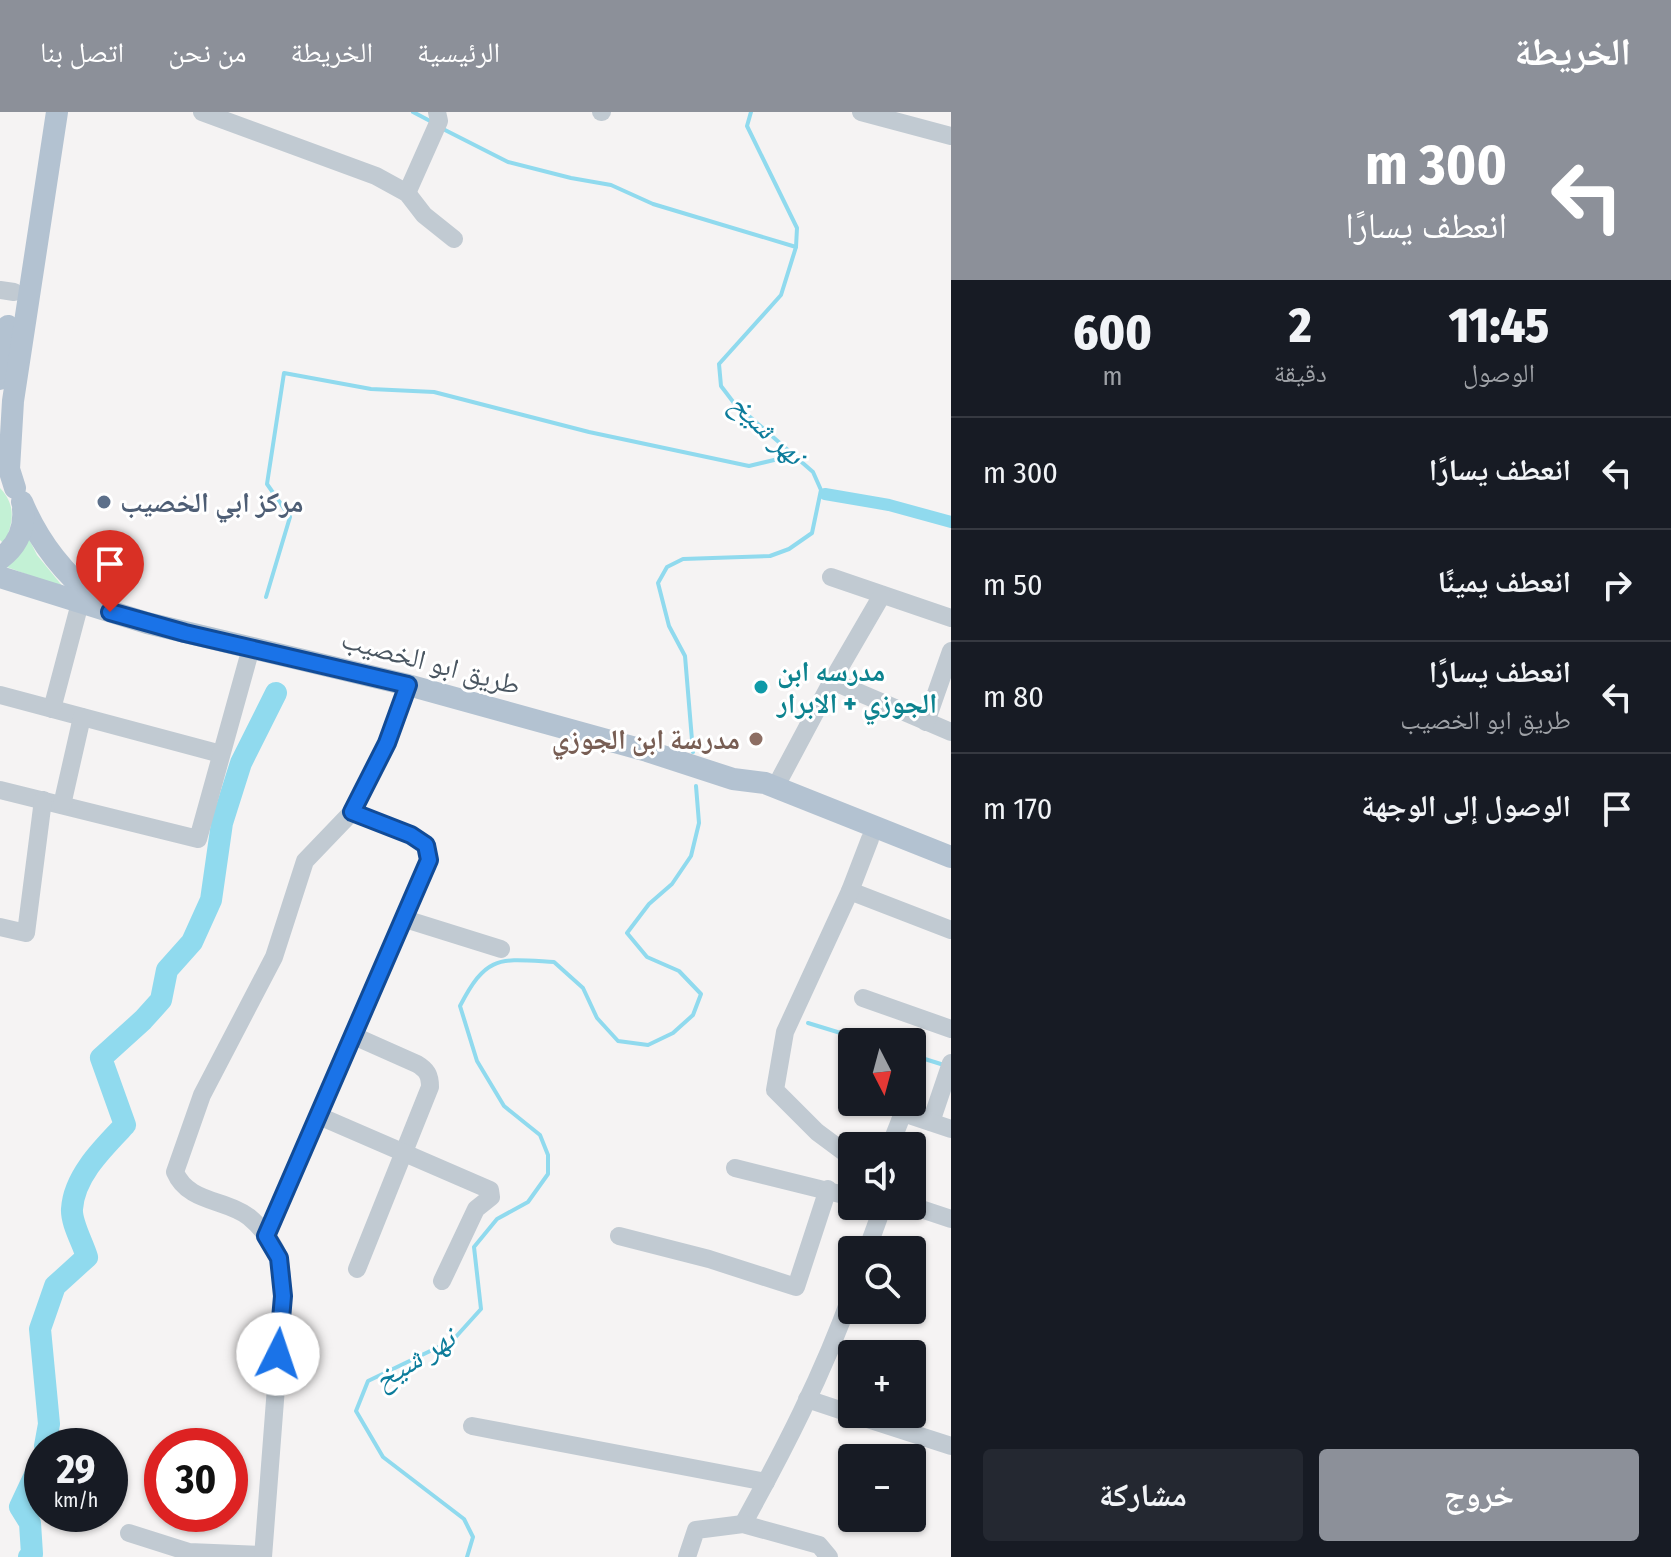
<!DOCTYPE html>
<html lang="ar">
<head>
<meta charset="utf-8">
<style>
  body { margin:0; font-family:"Fira Sans Condensed","Noto Naskh Arabic",sans-serif; background:#242831; color:#f1f3f6; direction:rtl; height:100vh; display:flex; flex-direction:column; font-size:30px; white-space:nowrap }
  * { box-sizing:border-box; margin:0 }
  p { font-size:26px; color:#9ea1a6 }
  .icon { flex:none; width:44px; height:44px; fill:none; stroke:currentColor; stroke-width:2; stroke-linecap:round; stroke-linejoin:round }
  .map { position:relative; flex:1; overflow:hidden; direction:ltr }
  .drawer { display:flex; flex-direction:column; background:#171b24; width:720px }
  .drawer>* { flex:none }
  .banner { background:#8c9099; color:#fff; overflow:hidden }
  .needle { width:52px; rotate:174deg }
  .fabs { position:absolute; left:838px; top:916px; display:grid; gap:16px }
  .fabs a { display:grid; place-items:center; width:88px; height:88px; border-radius:8px; background:#171b24; box-shadow:0 2px 6px #0004; font-size:40px }
  .speed { position:absolute; left:24px; top:1316px; display:flex; gap:16px; font-size:40px; font-weight:700; text-align:center }
  .speed>* { display:grid; place-content:center; width:104px; height:104px; border-radius:50%; background:#171b24; box-shadow:0 2px 6px #0004; line-height:1 }
  .speed small { font-size:20px; font-weight:400 }
  .speed .limit { border:12px solid #d22; background:#fff; color:#111 }
  .pin { position:absolute; display:grid; place-items:center; width:68px; height:68px; color:#fff; margin:-82px -34px; border-radius:50% 50% 50% 0; rotate:-45deg; box-shadow:0 0 8px #0007 }
  .pin .icon { rotate:45deg }
  .me { position:absolute; width:88px; margin:-44px; rotate:4deg; stroke-linejoin:round; filter:drop-shadow(0 0 6px #0008) }
  .turn { display:flex; align-items:center; gap:28px; height:168px; padding:0 32px; font-size:36px }
  .turn .icon { width:104px; height:104px; stroke-width:2.5 }
  .turn b { display:block; font-size:56px; line-height:68px }
  .eta { display:flex; justify-content:space-evenly; align-items:center; height:136px; text-align:center }
  .eta b { font-size:48px; font-weight:800; line-height:56px }
  .primary-button { display:flex; gap:16px; margin-top:auto; padding:16px 32px }
  .primary-button a { flex:1; height:92px; border-radius:8px; background:#8c9099; color:#fff; font-size:32px; font-weight:800; line-height:92px; text-align:center }
  .primary-button a+a { background:#242831; color:#f1f3f6 }
  ul { padding:0; list-style:none }
  li { display:flex; align-items:center; gap:24px; height:112px; padding:0 32px; border-top:2px solid #363941 }
  li div { flex:1 }
  li b { display:block; font-size:30px }
  li em { font-style:normal }
  header { display:flex; align-items:center; gap:48px; box-sizing:border-box; height:112px; padding:0 40px; background:#8c9099; color:#fff }
  header strong { font-size:38px }
  nav { display:flex; gap:44px; margin-inline-start:auto; font-size:28px }
  main { display:flex; flex:1; min-height:0 }
  .map>svg:first-child { display:block }
  .green { fill:#c3f1d5 }
  .lines { fill:none; stroke-linecap:round; stroke-linejoin:round }
  .stream { stroke:#90daee; stroke-width:4 }
  .canal { stroke:#90daee; stroke-width:12 }
  .river { stroke:#90daee; stroke-width:22 }
  .minor { stroke:#c1cad2; stroke-width:18 }
  .major { stroke:#b3c2d1; stroke-width:22 }
  .route-casing { stroke:#114b97; stroke-width:20 }
  .route { stroke:#1a73e8; stroke-width:14 }
  .service-dot { fill:#5c6f8a; stroke:#fff; stroke-width:3 }
  .culture-dot { fill:#0f9aa8; stroke:#fff; stroke-width:3 }
  .education-dot { fill:#8d6e63; stroke:#fff; stroke-width:3 }
  .labels { text-anchor:middle; dominant-baseline:central; stroke-width:6; stroke-linejoin:round; paint-order:stroke }
  .service-label { font-size:28px; font-weight:bold; fill:#4e5e75; stroke:#fff; text-anchor:start }
  .street-label { font-size:28px; fill:#4a5661; stroke:#fff }
  .culture-label { font-size:28px; font-weight:bold; fill:#0d838f; stroke:#fff; text-anchor:start }
  .education-label { font-size:28px; font-weight:bold; fill:#785e54; stroke:#fff; text-anchor:end }
  .water-label { font-size:30px; font-style:italic; fill:#0c7c9b; stroke:#fff }
</style>
</head>
<body>
<header>
<strong>الخريطة</strong>
<nav><a>الرئيسية</a><a>الخريطة</a><a>من نحن</a><a>اتصل بنا</a></nav>
</header>
<main>
<section class="drawer">
<div class="banner">
<div class="turn"><svg class="icon" aria-label="left" viewBox="0 0 24 24"><path d="M17 20v-9H6M10 6l-5 5 5 5"/></svg><div><b>300 m</b>انعطف يسارًا</div></div>
</div>
<div class="eta">
<div><b>11:45</b><p>الوصول</p></div>
<div><b>2</b><p>دقيقة</p></div>
<div><b>600</b><p>m</p></div>
</div>
<ul>
<li><svg class="icon" aria-label="left" viewBox="0 0 24 24"><path d="M17 20v-9H6M10 6l-5 5 5 5"/></svg><div><b>انعطف يسارًا</b></div><em>300 m</em></li>
<li><svg class="icon" aria-label="right" viewBox="0 0 24 24"><path d="M7 20v-9h11M14 6l5 5-5 5"/></svg><div><b>انعطف يمينًا</b></div><em>50 m</em></li>
<li><svg class="icon" aria-label="left" viewBox="0 0 24 24"><path d="M17 20v-9H6M10 6l-5 5 5 5"/></svg><div><b>انعطف يسارًا</b><p>طريق ابو الخصيب</p></div><em>80 m</em></li>
<li><svg class="icon" aria-label="arrive" viewBox="0 0 24 24"><path d="M6 21V4h12l-3 4 3 4H6"/></svg><div><b>الوصول إلى الوجهة</b></div><em>170 m</em></li>
</ul>
<div class="primary-button"><a>خروج</a><a>مشاركة</a></div>
</section>
<div class="map">
<svg width="951" height="1445" viewBox="0 0 951 1445">
  <rect width="100%" height="100%" fill="#f5f3f3"/>
  <g class="green">
    <path d="M 0,376 C 17,394 13,411 4,432 L 0,428 Z"/>
    <polygon points="29,427 37,443 64,476 4,454"/>
  </g>
  <g class="lines">
    <g class="stream">
      <polyline points="413,0 432,10"/>
      <polyline points="443,17 508,50 571,66 611,73 653,92 796,135"/>
      <polyline points="266,485 290,405 267,372 284,261 371,277 434,280 589,320 749,354 795,343"/>
      <polyline points="693,640 685,544 669,514 658,471 667,455 683,447 770,444 789,437 812,421 821,378 813,360 734,291 721,274 719,252 781,183 796,135 797,116 747,14 751,0"/>
      <polyline points="808,911 870,930"/>
      <polyline points="912,943 944,953"/>
      <path d="M 467,1445 L 473,1425 L 464,1407 L 383,1345 L 356,1299 L 368,1269 L 453,1228 L 481,1197 L 474,1135 L 497,1107 L 528,1090 L 548,1062 L 548,1043 L 540,1023 L 504,994 L 477,949 L 460,894 C 487,842 499,847 554,850 L 583,876 L 597,906 L 618,929 L 648,933 L 673,921 L 693,903 L 701,882 L 679,859 L 647,845 L 627,821 L 649,792 L 672,772 L 691,744 L 699,711 L 696,674"/>
    </g>
    <polyline class="canal" points="825,382 889,393 951,410"/>
    <g class="river">
      <path d="M 45,1334 L 49,1312 L 40,1217 L 55,1174 L 87,1145 C 83,1131 71,1111 72,1097 C 74,1064 103,1036 125,1013 L 101,946 L 143,908 L 161,888 L 167,858 L 192,830 L 211,788 L 222,711 L 241,651 L 276,581"/>
      <polyline points="29,1445 32,1442 30,1411 20,1395 42,1348"/>
    </g>
    <g class="minor">
      <polyline points="202,0 376,64 407,81 424,103 454,127"/>
      <polyline points="601,0 602,0"/>
      <polyline points="861,0 951,24"/>
      <polyline points="407,81 439,9 437,0"/>
      <polyline points="0,178 14,180"/>
      <polyline points="831,465 951,506"/>
      <polyline points="832,569 951,620"/>
      <polyline points="0,583 221,642"/>
      <polyline points="52,597 80,491"/>
      <polyline points="926,610 951,539"/>
      <polyline points="776,674 832,569 882,483"/>
      <polyline points="0,678 198,727 251,536"/>
      <polyline points="62,693 82,605"/>
      <polyline points="850,779 951,818"/>
      <polyline points="405,807 501,837"/>
      <polyline points="0,815 26,821 43,688"/>
      <polyline points="863,886 951,917"/>
      <path d="M 354,924 L 417,952 C 427,958 430,963 430,975 L 357,1157"/>
      <polyline points="319,1004 490,1078 491,1085 476,1097 442,1169"/>
      <polyline points="931,1010 951,951"/>
      <polyline points="890,1034 903,1001 951,1017"/>
      <polyline points="852,1046 817,1020 775,978 785,920 850,779 870,727"/>
      <polyline points="735,1056 852,1085"/>
      <polyline points="912,1094 951,1107"/>
      <polyline points="266,1124 429,748 426,733 411,723 352,700"/>
      <polyline points="619,1124 709,1147 796,1175 828,1077"/>
      <polyline points="867,1138 883,1094"/>
      <polyline points="807,1287 852,1302"/>
      <polyline points="852,1302 951,1334"/>
      <polyline points="472,1314 766,1370"/>
      <path d="M 743,1412 C 784,1338 823,1262 852,1181"/>
      <polyline points="129,1421 189,1440 263,1443"/>
      <path d="M 263,1445 L 283,1184 C 282,1172 282,1158 279,1146 C 275,1132 260,1114 249,1105 C 226,1087 188,1091 175,1060 L 202,983 L 274,845 L 305,749 L 352,700 L 387,631 L 408,573"/>
      <polyline points="687,1445 696,1418 743,1412 819,1433 829,1445"/>
    </g>
    <g class="major">
      <polyline points="0,267 8,214"/>
      <polyline points="15,376 9,357 13,289 57,0"/>
      <path d="M 22,390 C 40,433 65,462 100,492"/>
      <path d="M 0,447 C 17,434 25,418 23,397"/>
      <polyline points="0,465 147,511 408,573 647,639 733,667 765,671 951,745"/>
    </g>
  </g>
  <g class="lines">
    <defs>
      <polyline id="route" points="110,500 185,521 408,573 387,631 352,700 411,723 426,733 429,748 266,1124 279,1146 283,1184 278,1242"/>
    </defs>
    <use href="#route" class="route-casing"/>
    <use href="#route" class="route"/>
  </g>
  <circle class="service-dot" cx="104" cy="390" r="8"/>
  <circle class="culture-dot" cx="761" cy="575" r="8"/>
  <circle class="education-dot" cx="756" cy="627" r="8"/>
  <g class="labels">
    <g class="service-label">
      <text x="120" y="390">مركز ابي الخصيب</text>
    </g>
    <g class="street-label">
      <text transform="translate(431 550) rotate(15)">طريق ابو الخصيب</text>
    </g>
    <g class="culture-label">
      <text x="777" y="559">مدرسه ابن<tspan x="777" dy="32">الجوزي + الابرار</tspan></text>
    </g>
    <g class="education-label">
      <text x="740" y="627">مدرسة ابن الجوزي</text>
    </g>
    <g class="water-label">
      <text transform="translate(767 317) rotate(43)">نهر شيخ</text>
      <text transform="translate(414 1247) rotate(-32)">نهر شيخ</text>
    </g>
  </g>
</svg>
<div class="fabs">
<a><svg class="needle" viewBox="-14 -14 28 28"><path d="M0-13l5 13h-10z" fill="#e53935"/><path d="M0 13l5-13h-10z" fill="#9ea1a6"/></svg></a>
<a><svg class="icon" aria-label="sound" viewBox="0 0 24 24"><path d="M4 9h4l5-4v14l-5-4H4zM17 9q2 3 0 6"/></svg></a>
<a><svg class="icon" aria-label="search" viewBox="0 0 24 24"><circle cx="10" cy="10" r="6"/><path d="M15 15l6 6"/></svg></a>
<a>+</a>
<a>−</a>
</div>
<div class="speed"><div>29<small>km/h</small></div><div class="limit">30</div></div>
<div class="pin" style="left:110px;top:500px;background:#d93025"><svg class="icon" aria-label="arrive" viewBox="0 0 24 24"><path d="M6 21V4h12l-3 4 3 4H6"/></svg></div>
<svg class="me" style="left:278px;top:1242px" viewBox="-20 -20 40 40"><circle r="19" fill="#fff"/><path d="M0-13L10 11 0 6-10 11z" fill="#1a73e8"/></svg>
</div>
</main>
</body>
</html>
